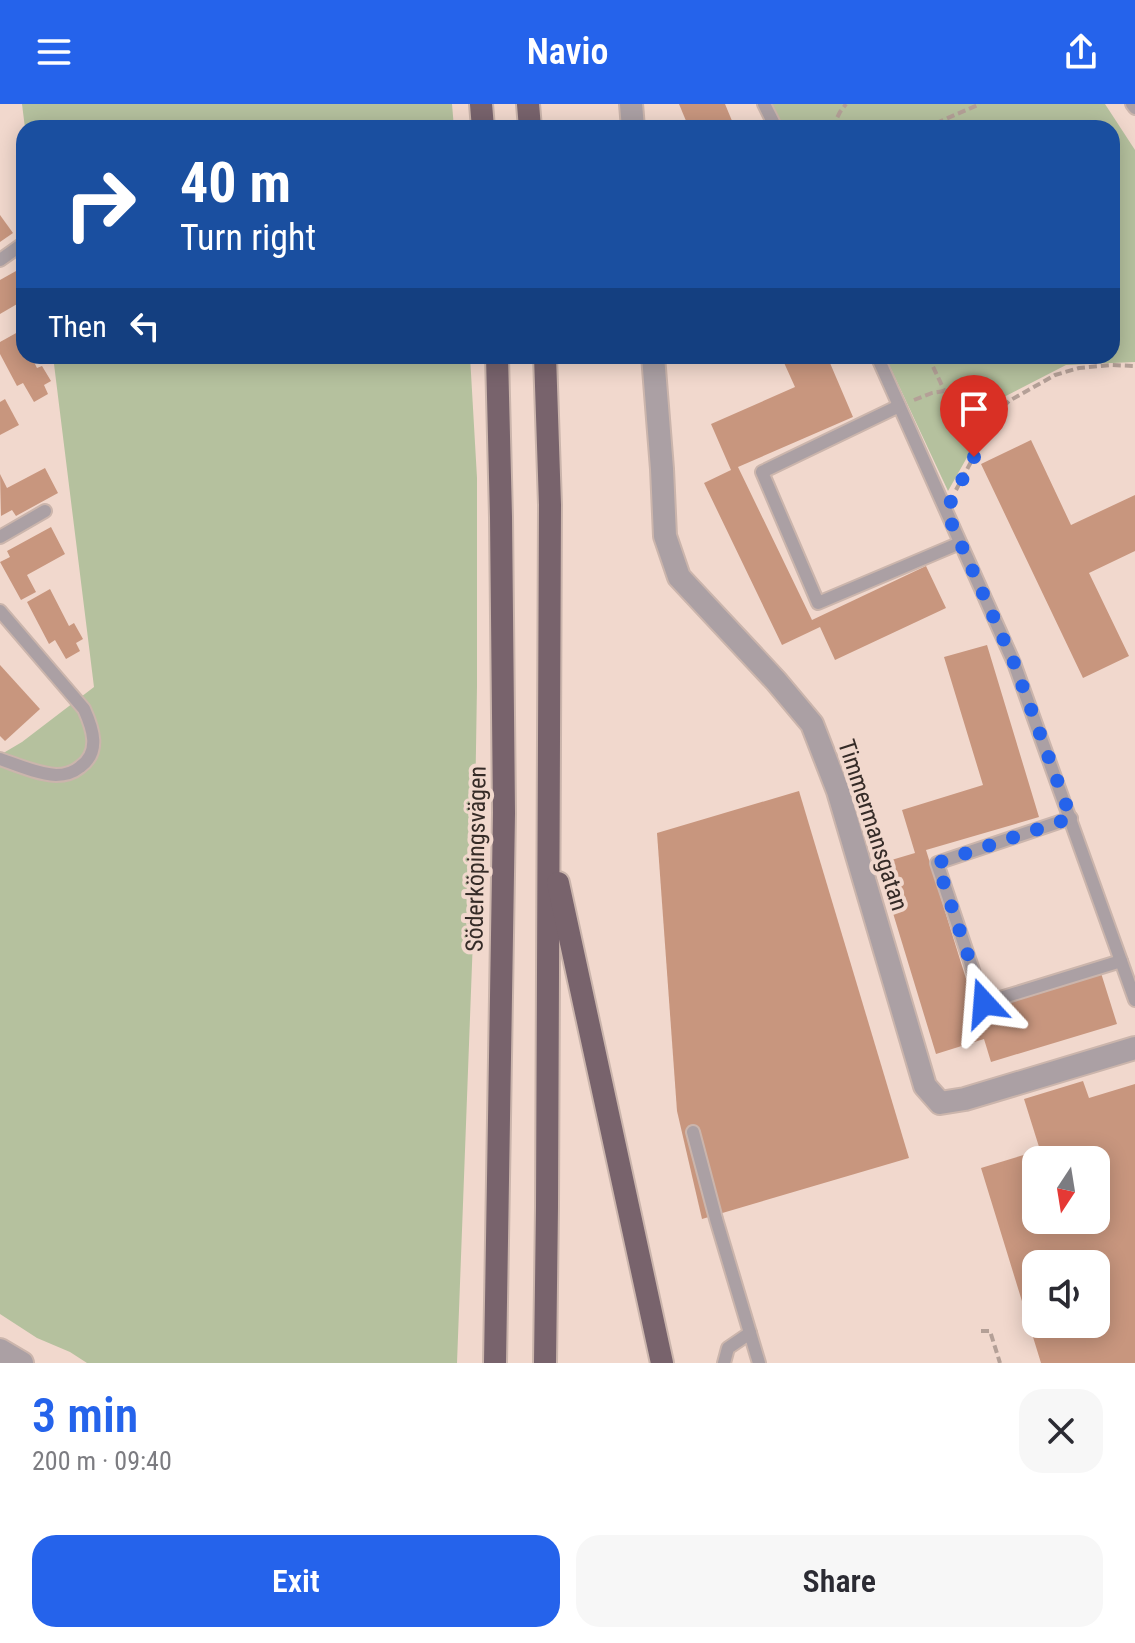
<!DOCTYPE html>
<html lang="en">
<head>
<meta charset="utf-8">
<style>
  body { margin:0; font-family:"Roboto Condensed",sans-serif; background:#f7f7f7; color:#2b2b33; height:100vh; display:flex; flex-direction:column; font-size:30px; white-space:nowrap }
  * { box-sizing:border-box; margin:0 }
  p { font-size:26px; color:#7c7c81 }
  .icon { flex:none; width:44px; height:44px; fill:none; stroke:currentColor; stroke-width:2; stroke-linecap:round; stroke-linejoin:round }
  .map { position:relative; height:1259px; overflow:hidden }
  .details { display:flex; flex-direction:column; background:#fff; flex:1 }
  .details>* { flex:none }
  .top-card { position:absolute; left:16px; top:16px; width:1104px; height:244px; border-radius:24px; box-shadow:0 4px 20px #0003; background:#1a4fa0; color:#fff; overflow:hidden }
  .needle { width:52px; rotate:192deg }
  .buttons { position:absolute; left:1022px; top:1042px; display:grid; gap:16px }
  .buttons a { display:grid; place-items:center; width:88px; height:88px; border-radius:16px; background:#fff; box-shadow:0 4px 20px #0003; font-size:40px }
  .pin { position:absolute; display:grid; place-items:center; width:68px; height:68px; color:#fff; margin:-82px -34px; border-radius:50% 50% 50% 0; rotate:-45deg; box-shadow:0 0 8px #0007 }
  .pin .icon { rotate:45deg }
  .me { position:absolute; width:88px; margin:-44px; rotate:341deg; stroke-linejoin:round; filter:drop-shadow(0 0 6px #0008) }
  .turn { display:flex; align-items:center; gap:28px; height:168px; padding:0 32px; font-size:36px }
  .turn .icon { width:104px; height:104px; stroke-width:2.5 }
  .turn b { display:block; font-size:56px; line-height:68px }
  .then { display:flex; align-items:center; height:76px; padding:0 32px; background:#0003; gap:16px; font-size:30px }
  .round { display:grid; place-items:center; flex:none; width:84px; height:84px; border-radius:24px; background:#f7f7f7 }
  .summary { display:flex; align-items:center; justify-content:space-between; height:136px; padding:0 32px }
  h1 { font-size:48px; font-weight:600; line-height:60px; color:#2563eb }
  .cta { display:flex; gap:16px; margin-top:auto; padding:16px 32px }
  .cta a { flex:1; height:92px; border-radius:24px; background:#2563eb; color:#fff; font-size:32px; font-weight:600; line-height:92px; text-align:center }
  .cta a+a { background:#f7f7f7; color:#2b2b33 }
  header { display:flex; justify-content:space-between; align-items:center; height:104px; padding:0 32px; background:#2563eb; color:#fff; font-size:36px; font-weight:600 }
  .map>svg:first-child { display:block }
  .green { fill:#b5c19e }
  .building { fill:#c8967e; fill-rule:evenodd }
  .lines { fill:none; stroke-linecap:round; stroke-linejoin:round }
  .service-casing { stroke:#cbb5ac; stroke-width:16 }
  .minor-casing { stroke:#cbb5ac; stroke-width:26 }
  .tertiary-casing { stroke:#cbb5ac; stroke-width:26 }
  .trunk-casing { stroke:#cbb5ac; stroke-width:26 }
  .path { stroke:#b4a097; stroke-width:4; stroke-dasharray:8 4; stroke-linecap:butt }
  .service { stroke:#aba0a4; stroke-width:12 }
  .minor { stroke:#aba0a4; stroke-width:22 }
  .tertiary { stroke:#aba0a4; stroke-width:22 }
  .trunk { stroke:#78636c; stroke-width:22 }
  .route { stroke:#2563eb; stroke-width:14; stroke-dasharray:0 25.2 }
  .labels { text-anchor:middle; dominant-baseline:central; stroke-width:8; stroke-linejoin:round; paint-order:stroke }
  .street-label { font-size:24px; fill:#352b27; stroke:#f1d8cd }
</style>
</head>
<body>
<header><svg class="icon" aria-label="menu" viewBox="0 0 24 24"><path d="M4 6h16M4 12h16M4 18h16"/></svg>Navio<svg class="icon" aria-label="share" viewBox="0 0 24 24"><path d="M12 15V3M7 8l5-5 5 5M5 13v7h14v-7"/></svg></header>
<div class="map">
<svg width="1135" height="1259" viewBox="0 0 1135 1259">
  <rect width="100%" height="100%" fill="#f1d8cd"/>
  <g class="green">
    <polygon points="22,0 452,0 454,24 25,24"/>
    <polygon points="767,0 1105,0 1135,46 1135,258 1066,261 1000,295 948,387 885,252 1112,252 1112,24 778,24"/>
    <polygon points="53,252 470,252 477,374 477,582 473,834 457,1259 87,1259 70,1248 37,1234 0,1210 0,651 22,638 94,583"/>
  </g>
  <g class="building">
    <polygon points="679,0 725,0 735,24 689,24"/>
    <polygon points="0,111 13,129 0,138"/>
    <polygon points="16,167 24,182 24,196 0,210 0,176"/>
    <polygon points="18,228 24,239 24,252 31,252 37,264 42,262 51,277 44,281 48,290 34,298 23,279 17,282 0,250 0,238"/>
    <polygon points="781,252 827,252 853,313 738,363 812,516 926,462 946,504 835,556 820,523 782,541 704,379 731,366 711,320 795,283"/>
    <polygon points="5,295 19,321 0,331 0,298"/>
    <polygon points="1031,336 1071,421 1135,391 1135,447 1089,469 1129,552 1083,574 981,360"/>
    <polygon points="45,364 58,389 16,412 12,406 1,412 0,370 7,384"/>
    <polygon points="51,423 65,450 27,471 36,488 21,496 0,458 10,453 7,447"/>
    <polygon points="50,485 69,522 74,519 83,535 76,539 80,547 66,555 55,536 49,540 27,498"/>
    <polygon points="987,541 1039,713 926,746 976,907 1101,869 1117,920 991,958 984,935 936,950 878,760 915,749 902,706 983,681 944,553"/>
    <polygon points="0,561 40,605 5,637 0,632"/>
    <polygon points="799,687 909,1054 702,1115 677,1007 657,729"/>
    <path d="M 1083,977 L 1089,994 L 1135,980 L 1135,1259 L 1041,1259 L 981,1064 L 1040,1046 L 1024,995 ZM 1036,1056 L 1096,1056 L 1096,1116 L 1036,1116 ZM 1036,1160 L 1096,1160 L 1096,1220 L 1036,1220 Z"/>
  </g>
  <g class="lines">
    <defs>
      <g id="service">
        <polyline points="764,0 776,24"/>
        <polyline points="1132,0 1135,4"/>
        <polyline points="0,156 24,139"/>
        <polyline points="877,252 1014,559 1135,896"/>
        <polyline points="899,302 762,368 818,499 960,439"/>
        <polyline points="0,433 45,407"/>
        <path d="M 0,507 L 84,605 C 93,625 101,648 80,663 C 74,668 65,671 56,671 C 38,670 17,661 0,655"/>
        <polyline points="1071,714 937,759 984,899 1121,857"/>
        <polyline points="693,1028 716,1115 759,1259"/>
        <polyline points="724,1259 728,1244 750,1229"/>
      </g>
      <g id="minor">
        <polyline points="631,0 633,24"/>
        <polyline points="653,252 662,365 665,432 679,473 776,577 812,620 838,687 925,982 940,999 965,995 1135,944"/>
      </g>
      <polyline id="tertiary" points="0,1246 22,1259"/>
      <g id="trunk">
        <polyline points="481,0 483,24"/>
        <polyline points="528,0 530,24"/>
        <polyline points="545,252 550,401 547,1103 545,1259"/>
        <polyline points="558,779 662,1259"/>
        <polyline points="495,1259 504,709 501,413 497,252"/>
      </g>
    </defs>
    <use href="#service" class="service-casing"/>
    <use href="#minor" class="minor-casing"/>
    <use href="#tertiary" class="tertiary-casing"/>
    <use href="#trunk" class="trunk-casing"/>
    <g class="path">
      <polyline points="793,19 826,24"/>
      <polyline points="832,24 840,8 846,0"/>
      <polyline points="925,24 980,0"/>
      <polyline points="928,252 944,286"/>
      <polyline points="914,296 932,289 944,287 997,309"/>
      <polyline points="956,386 997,309 1009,297 1055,271 1079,264 1111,261 1135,262"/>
      <polyline points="981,1227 990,1227 1000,1259"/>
    </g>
    <use href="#service" class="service"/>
    <use href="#minor" class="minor"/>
    <use href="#tertiary" class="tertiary"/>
    <use href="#trunk" class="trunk"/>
  </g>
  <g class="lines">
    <polyline class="route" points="974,353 946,407 1014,559 1071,714 937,759 984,899"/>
  </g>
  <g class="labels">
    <g class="street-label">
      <text transform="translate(873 721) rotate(72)">Timmermansgatan</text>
      <text transform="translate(476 755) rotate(-89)">Söderköpingsvägen</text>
    </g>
  </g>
</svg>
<div class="buttons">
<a><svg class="needle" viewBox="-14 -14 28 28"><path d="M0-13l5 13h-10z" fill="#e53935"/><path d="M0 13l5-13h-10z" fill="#7c7c81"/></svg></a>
<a><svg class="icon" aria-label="sound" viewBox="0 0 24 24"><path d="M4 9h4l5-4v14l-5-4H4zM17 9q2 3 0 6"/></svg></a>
</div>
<div class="pin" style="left:974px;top:353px;background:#d93025"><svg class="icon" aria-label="arrive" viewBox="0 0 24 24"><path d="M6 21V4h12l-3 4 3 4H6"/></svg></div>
<svg class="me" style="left:984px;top:899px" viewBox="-20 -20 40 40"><path d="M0-17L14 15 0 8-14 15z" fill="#2563eb" stroke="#fff" stroke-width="4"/></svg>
<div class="top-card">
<div class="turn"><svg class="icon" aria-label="right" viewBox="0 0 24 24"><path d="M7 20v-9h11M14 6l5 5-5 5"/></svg><div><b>40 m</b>Turn right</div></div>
<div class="then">Then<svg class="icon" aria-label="left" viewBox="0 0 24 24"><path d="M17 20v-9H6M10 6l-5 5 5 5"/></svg></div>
</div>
</div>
<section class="details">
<div class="summary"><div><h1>3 min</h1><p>200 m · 09:40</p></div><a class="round"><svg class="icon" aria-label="close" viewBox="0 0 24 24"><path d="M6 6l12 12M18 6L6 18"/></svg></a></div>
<div class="cta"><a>Exit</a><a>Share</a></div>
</section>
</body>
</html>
